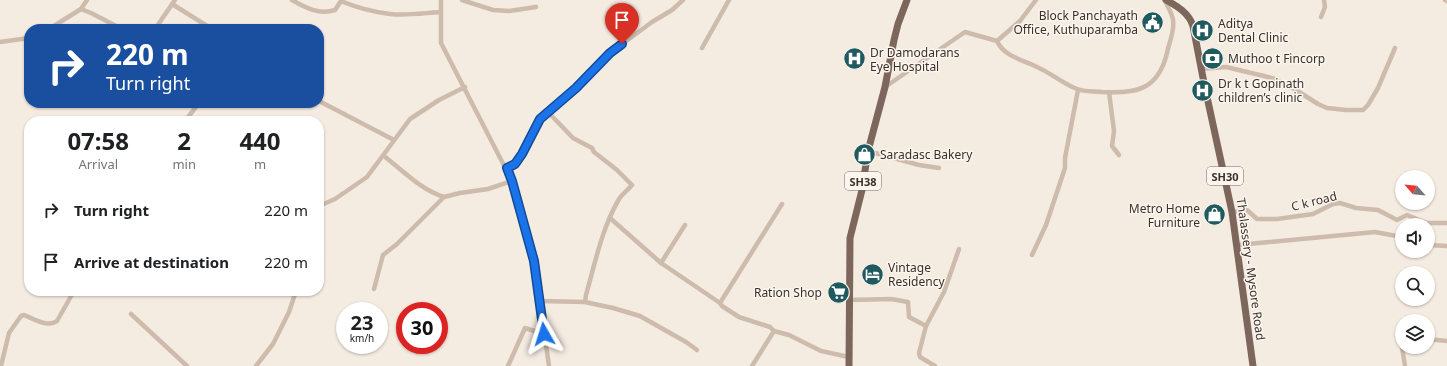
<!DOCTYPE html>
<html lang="en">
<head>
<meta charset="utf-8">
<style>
  body { margin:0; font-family:"Noto Sans",sans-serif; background:#f6f6f6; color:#202124; height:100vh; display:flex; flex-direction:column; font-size:15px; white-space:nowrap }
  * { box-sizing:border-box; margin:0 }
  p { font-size:13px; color:#757577 }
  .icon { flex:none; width:22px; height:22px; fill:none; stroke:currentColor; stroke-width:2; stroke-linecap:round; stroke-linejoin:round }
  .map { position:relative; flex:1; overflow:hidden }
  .side { position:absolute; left:24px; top:116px; width:300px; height:180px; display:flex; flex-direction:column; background:#fff; border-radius:16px; box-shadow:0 1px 3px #0004 }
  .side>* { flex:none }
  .top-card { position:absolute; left:24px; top:24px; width:300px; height:84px; border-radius:16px; box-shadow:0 1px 3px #0004; background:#1a4fa0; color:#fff; overflow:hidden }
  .needle { width:26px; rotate:297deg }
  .buttons { position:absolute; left:1395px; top:170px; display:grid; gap:8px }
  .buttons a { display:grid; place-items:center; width:40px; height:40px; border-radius:50%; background:#fff; box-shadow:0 1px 3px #0004; font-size:20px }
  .speed { position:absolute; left:336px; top:302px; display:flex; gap:8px; font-size:20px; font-weight:700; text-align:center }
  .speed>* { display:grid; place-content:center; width:52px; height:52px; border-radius:50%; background:#fff; box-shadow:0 1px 3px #0004; line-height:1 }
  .speed small { font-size:10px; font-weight:400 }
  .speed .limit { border:6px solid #d22; background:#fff; color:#111 }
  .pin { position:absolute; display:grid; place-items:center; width:34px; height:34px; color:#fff; margin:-41px -17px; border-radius:50% 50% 50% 0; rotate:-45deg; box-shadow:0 0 4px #0007 }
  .pin .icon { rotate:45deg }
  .me { position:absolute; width:44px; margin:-22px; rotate:354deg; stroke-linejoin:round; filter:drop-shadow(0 0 3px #0008) }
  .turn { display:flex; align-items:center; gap:14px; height:84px; padding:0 16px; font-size:18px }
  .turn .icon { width:52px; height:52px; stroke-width:2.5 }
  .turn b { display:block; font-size:28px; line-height:34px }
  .eta { display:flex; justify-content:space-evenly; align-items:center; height:68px; text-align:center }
  .eta b { font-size:24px; font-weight:700; line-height:28px }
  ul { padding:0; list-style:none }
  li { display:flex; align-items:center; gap:12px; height:52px; padding:0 16px }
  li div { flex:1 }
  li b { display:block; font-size:15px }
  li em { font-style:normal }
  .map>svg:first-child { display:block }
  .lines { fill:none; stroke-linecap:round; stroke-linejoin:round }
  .minor { stroke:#cdbbac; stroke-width:4.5 }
  .primary { stroke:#7d675c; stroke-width:7 }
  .route-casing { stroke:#114b97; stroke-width:10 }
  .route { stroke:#1a73e8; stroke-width:7 }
  .labels { text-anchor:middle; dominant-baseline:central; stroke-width:3; stroke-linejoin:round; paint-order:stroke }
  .shield { fill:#fbf5ee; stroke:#756b66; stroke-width:1 }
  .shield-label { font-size:11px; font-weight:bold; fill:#3b302b }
  .poi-label { font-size:12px; fill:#3b302b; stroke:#fbf5ee; text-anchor:start }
  .street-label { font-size:12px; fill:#3b302b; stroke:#fbf5ee }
</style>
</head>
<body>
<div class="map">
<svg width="1447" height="366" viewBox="0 0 1447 366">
  <rect width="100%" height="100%" fill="#f4ebe1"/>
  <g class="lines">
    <g class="minor">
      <path d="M 292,0 C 306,8 319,15 335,10 L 341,1 C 357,8 374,12 390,14 C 406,16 424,13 440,12"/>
      <polyline points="441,0 441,43 512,181 534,261 549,366"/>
      <polyline points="462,0 493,10 509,11 536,7"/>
      <polyline points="1445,0 1447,1"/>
      <polyline points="172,4 212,29"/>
      <polyline points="81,9 91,13 122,29"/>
      <polyline points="1321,17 1325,7 1324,0"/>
      <polyline points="49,29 81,9 87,0"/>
      <polyline points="155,29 175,0"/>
      <path d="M 997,41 C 1004,57 1024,60 1037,67 C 1051,73 1063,84 1077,89 C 1084,92 1094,91 1102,92 C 1136,94 1158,90 1167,53 C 1169,43 1175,30 1173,20 C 1172,13 1167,6 1165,0"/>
      <polyline points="0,42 29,38"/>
      <polyline points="702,48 729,0"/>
      <polyline points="1201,69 1226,67 1264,76 1275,79 1296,90 1318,104 1327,108 1346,110 1363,110 1368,105 1378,88 1395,48"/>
      <polyline points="885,87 965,32 997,41 1020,21 1036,0"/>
      <polyline points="1109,92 1114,131 1112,146 1119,155"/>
      <polyline points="319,101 394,140"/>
      <path d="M 548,112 L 573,138 L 592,148 L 594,152 L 617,170 L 632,185 C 628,190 622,194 619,199 C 602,228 595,263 586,295 L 585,302"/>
      <polyline points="185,121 199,103"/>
      <polyline points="868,151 919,165 939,168"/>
      <path d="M 384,156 C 402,170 421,190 444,197"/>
      <polyline points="507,168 515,164 540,119 576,88 610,53 652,22 672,10 683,0"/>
      <polyline points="319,206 335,199 367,177 410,119 439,100 465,87"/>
      <polyline points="1232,212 1247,210 1257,219 1277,219 1313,214 1333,204 1340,203 1356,208 1378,210 1397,220 1407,215 1427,223 1447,223"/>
      <polyline points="610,218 661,263 720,303 722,306 739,317 770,327 774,331 789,335 821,351 849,357"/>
      <polyline points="1237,245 1375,232 1402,237"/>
      <polyline points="1428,245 1447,246"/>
      <polyline points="319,246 322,248 319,257"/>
      <polyline points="1032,255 1046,225 1065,168 1065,158 1078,90"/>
      <polyline points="661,263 685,225"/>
      <polyline points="374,289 383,255 397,244 444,197 460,193 488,189 512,181"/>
      <polyline points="850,300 891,299 908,302 909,317 926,326 919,353 920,357 935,366"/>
      <polyline points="540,301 585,302 613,308 640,316 686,342 697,350"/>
      <polyline points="720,303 782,204"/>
      <polyline points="131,314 187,366"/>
      <polyline points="926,326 944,292 959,249"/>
      <polyline points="1428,339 1447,341"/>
      <polyline points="1402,347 1405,366"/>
      <path d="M 1,366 L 9,333 L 21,316 L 24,315 C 34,319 48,328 57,321 L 74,291"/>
      <polyline points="256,366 273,344 289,312 296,291"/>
      <polyline points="508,366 525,328 544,334"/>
      <polyline points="752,366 774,331"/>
    </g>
    <g class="primary">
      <path d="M 1166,0 C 1177,6 1189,13 1193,26 L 1204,83 L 1232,212 L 1253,366"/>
      <polyline points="849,366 850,238 862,190 868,151 885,87 894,40 898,24 907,0"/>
    </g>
  </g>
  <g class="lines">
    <defs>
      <polyline id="route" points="544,334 534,261 512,181 507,168 515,164 522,154 540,119 576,88 610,53 622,44"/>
    </defs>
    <use href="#route" class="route-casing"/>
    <use href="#route" class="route"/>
  </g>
  <defs>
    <symbol id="civic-disc" viewBox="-11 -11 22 22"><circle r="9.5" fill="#1f5a5e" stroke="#fbf5ee"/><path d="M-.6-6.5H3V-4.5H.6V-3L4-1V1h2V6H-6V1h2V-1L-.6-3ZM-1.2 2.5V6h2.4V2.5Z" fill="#fff"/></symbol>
    <symbol id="hospital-disc" viewBox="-11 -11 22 22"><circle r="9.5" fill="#1f5a5e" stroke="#fbf5ee"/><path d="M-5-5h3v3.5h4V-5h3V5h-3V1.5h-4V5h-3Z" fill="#fff"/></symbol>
    <symbol id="bank-disc" viewBox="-11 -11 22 22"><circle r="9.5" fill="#1f5a5e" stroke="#fbf5ee"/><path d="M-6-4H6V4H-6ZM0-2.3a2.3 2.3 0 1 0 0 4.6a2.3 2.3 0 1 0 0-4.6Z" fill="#fff"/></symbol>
    <symbol id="shop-disc" viewBox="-11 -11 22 22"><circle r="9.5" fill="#1f5a5e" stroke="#fbf5ee"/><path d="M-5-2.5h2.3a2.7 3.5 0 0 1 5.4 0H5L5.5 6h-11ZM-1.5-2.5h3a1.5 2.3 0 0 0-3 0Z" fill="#fff"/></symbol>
    <symbol id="hotel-disc" viewBox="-11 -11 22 22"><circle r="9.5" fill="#1f5a5e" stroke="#fbf5ee"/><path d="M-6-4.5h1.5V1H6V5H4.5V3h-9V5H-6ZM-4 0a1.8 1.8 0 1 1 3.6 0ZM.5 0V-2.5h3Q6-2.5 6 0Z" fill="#fff"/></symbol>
    <symbol id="supermarket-disc" viewBox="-11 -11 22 22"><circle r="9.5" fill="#1f5a5e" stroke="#fbf5ee"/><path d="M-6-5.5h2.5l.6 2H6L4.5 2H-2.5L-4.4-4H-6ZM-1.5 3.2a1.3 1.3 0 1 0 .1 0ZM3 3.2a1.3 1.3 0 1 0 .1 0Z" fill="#fff"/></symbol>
  </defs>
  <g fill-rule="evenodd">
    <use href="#civic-disc" x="1140" y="10" width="25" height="25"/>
    <use href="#hospital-disc" x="1190" y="18" width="25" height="25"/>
    <use href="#bank-disc" x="1200" y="46" width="25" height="25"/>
    <use href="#hospital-disc" x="842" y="46" width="25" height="25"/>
    <use href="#hospital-disc" x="1190" y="78" width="25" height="25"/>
    <use href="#shop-disc" x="852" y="142" width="25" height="25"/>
    <use href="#shop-disc" x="1202" y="202" width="25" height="25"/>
    <use href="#hotel-disc" x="860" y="262" width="25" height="25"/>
    <use href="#supermarket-disc" x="826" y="280" width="25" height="25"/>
  </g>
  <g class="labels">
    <g class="shield">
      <rect x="1207" y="167" width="36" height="18" rx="3"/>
      <rect x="845" y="172" width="36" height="18" rx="3"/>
    </g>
    <g class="shield-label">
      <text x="1225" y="176">SH30</text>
      <text x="863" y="181">SH38</text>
    </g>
    <g class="poi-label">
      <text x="1138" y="15" text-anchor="end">Block Panchayath<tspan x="1138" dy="14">Office, Kuthuparamba</tspan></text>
      <text x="1218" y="23">Aditya<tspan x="1218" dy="14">Dental Clinic</tspan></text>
      <text x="870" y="52">Dr Damodarans<tspan x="870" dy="14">Eye Hospital</tspan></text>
      <text x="1228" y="58">Muthoo t Fincorp</text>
      <text x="1218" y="83">Dr k t Gopinath<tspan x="1218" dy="14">children’s clinic</tspan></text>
      <text x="880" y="154">Saradasc Bakery</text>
      <text x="1200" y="208" text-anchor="end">Metro Home<tspan x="1200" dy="14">Furniture</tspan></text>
      <text x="888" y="267">Vintage<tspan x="888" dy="14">Residency</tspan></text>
      <text x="822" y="292" text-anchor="end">Ration Shop</text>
    </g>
    <g class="street-label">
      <text transform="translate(1314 201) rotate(-14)">C k road</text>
      <text transform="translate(1251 269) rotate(82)">Thalassery - Mysore Road</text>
    </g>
  </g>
</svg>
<div class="buttons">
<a><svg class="needle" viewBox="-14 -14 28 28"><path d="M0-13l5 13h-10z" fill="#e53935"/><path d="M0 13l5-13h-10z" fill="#757577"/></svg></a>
<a><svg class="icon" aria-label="sound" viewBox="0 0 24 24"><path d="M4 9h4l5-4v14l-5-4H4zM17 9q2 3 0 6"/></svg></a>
<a><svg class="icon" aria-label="search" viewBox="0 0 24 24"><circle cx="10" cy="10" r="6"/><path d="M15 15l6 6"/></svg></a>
<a><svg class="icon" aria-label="layers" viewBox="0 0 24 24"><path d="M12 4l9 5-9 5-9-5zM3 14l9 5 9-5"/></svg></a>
</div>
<div class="speed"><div>23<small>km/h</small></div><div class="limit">30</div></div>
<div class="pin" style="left:622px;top:44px;background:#d93025"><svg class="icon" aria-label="arrive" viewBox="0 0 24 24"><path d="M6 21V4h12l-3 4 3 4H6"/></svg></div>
<svg class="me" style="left:544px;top:334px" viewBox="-20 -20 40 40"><path d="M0-17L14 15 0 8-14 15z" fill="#1a73e8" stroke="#fff" stroke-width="4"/></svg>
<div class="top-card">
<div class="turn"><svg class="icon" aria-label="right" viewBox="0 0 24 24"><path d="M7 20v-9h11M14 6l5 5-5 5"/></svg><div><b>220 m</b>Turn right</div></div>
</div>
<section class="side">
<div class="eta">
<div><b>07:58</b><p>Arrival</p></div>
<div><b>2</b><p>min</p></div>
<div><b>440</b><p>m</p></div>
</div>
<ul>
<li><svg class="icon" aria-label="right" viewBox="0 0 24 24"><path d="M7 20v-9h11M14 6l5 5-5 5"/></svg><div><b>Turn right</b></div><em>220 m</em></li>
<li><svg class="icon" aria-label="arrive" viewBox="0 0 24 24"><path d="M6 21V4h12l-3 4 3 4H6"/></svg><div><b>Arrive at destination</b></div><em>220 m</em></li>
</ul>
</section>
</div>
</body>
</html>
